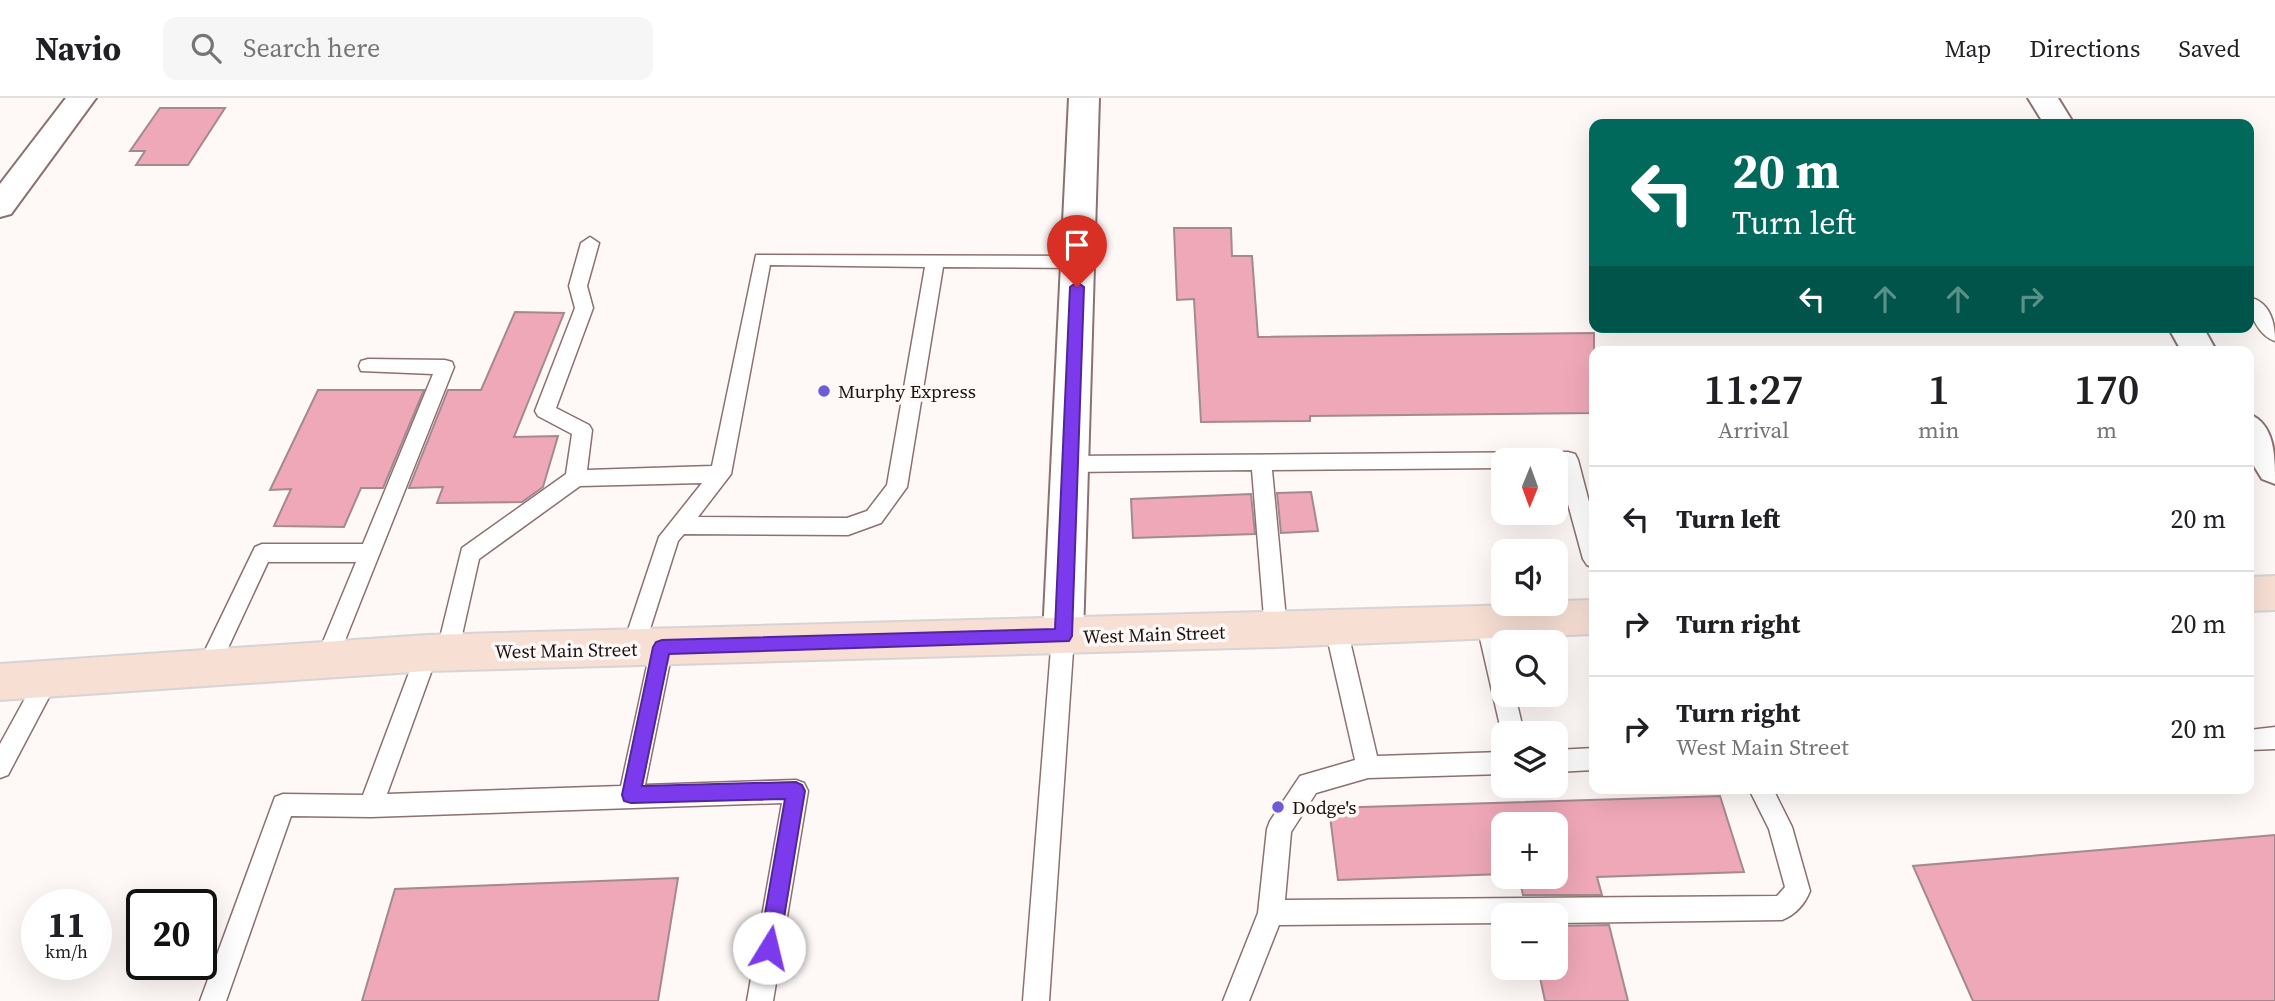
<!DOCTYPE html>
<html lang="en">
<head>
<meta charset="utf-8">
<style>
  body { margin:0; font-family:"Source Serif 4",serif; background:#f6f6f6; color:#202124; height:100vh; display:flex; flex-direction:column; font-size:26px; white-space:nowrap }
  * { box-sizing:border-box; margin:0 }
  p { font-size:23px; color:#757577 }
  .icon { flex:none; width:38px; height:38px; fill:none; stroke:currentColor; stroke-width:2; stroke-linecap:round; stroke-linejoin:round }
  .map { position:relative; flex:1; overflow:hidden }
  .details { position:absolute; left:1589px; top:248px; width:665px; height:448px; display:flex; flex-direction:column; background:#fff; border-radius:14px; box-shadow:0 7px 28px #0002 }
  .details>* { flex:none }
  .top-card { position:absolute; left:1589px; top:21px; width:665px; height:214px; border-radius:14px; box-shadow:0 7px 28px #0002; background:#00695c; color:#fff; overflow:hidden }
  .needle { width:46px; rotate:181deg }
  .controls { position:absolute; left:1491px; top:350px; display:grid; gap:14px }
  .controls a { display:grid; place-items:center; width:77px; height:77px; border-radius:14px; background:#fff; box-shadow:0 7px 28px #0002; font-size:35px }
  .speed { position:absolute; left:21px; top:791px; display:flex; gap:14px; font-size:35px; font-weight:700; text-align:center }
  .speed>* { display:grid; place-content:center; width:91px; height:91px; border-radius:50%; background:#fff; box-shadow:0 7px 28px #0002; line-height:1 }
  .speed small { font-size:18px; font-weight:400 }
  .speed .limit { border:4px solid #111; border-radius:10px; background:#fff; color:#111 }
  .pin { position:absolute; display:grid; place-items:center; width:60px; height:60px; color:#fff; margin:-72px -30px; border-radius:50% 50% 50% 0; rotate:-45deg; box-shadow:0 0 7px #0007 }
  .pin .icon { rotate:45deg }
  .me { position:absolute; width:77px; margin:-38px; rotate:9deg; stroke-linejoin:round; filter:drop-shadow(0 0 5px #0008) }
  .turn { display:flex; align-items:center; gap:24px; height:147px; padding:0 28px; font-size:32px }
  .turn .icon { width:91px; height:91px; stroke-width:2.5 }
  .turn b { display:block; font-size:49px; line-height:60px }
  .lanes { display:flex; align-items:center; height:66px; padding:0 28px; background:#0003; justify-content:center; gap:35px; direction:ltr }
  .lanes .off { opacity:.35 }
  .eta { display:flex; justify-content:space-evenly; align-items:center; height:119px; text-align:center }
  .eta b { font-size:42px; font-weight:600; line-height:49px }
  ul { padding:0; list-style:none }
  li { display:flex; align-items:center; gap:21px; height:105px; padding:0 28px; border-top:2px solid #e0e0e0 }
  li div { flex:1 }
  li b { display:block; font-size:26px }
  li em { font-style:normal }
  header { display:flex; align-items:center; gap:42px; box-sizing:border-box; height:98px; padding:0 35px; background:#fff; border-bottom:2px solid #e0e0e0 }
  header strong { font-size:33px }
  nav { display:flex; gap:38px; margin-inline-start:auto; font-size:24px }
  .search { width:490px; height:63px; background:#f6f6f6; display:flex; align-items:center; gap:18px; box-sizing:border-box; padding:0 24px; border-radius:14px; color:#757577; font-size:26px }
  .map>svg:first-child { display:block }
  .building { fill:#efa8b8; stroke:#a4898f; stroke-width:2 }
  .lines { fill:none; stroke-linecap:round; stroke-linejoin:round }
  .service-casing { stroke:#8b716f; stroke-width:3 }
  .minor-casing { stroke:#8b716f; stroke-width:4 }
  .primary-casing { stroke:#d6d4d4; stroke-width:4 }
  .service { fill:#fff; fill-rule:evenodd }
  .minor { fill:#fff; fill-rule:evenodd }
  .primary { fill:#f7dfd4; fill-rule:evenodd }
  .route { fill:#7c3aed; stroke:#51269a; stroke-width:2 }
  .poi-dot { fill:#6d5cd6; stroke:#fef8f7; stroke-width:2.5 }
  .labels { text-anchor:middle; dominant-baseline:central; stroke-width:7; stroke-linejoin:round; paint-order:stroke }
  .poi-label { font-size:19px; fill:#1c1212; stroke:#fef8f7; text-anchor:start }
  .street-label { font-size:19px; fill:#1c1212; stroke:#fef8f7 }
</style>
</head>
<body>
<header>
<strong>Navio</strong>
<div class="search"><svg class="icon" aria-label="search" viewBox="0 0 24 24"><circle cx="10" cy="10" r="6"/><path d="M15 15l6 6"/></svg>Search here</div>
<nav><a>Map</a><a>Directions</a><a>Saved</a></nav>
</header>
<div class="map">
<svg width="2275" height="903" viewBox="0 0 2275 903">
  <rect width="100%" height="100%" fill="#fef8f7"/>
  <g class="building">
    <polygon points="160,10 225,10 188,67 136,67 145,53 130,53"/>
    <polygon points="1174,130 1231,130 1232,158 1252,158 1258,239 1594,235 1594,315 1310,318 1310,323 1201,324 1194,201 1177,202"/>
    <polygon points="515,214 564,215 514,339 558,338 543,389 522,404 437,405 443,389 409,390 448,292 481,292"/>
    <polygon points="318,292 424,292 383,390 361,390 344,429 274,428 291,391 270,392"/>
    <polygon points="1311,394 1318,433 1281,435 1277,395"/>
    <polygon points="1251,396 1255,436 1133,440 1131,401"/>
    <polygon points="1720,698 1744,774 1597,779 1602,797 1523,797 1519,779 1556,779 1556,726 1503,726 1503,776 1338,782 1329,710"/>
    <polygon points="2275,737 2275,903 1973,903 1913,768"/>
    <polygon points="678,780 658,903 362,903 395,791"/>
    <polygon points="1609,827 1628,903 1545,903 1538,870 1556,870 1556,828"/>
  </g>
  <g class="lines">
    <defs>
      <g id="service">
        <path d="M 590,139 L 599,145 L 587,188 L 593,210 L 556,310 L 589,327 L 592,332 L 587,372 L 712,368 L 756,157 L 1078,158 L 1084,160 L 1087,164 L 1084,168 L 1078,170 L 943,169 L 907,389 L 881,425 L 848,437 L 684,436 L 678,443 L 644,550 L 641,557 L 633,560 L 625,557 L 622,550 L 659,439 L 702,385 L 580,388 L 479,461 L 458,555 L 455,562 L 447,565 L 439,562 L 437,558 L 387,696 L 621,688 L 651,549 L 654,542 L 662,539 L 670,542 L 673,549 L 645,687 L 796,682 L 804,685 L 808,693 L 773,903 L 747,903 L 782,705 L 371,719 L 291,718 L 226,903 L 200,903 L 275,699 L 283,696 L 363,697 L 419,548 L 427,545 L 437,552 L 462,450 L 566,376 L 572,336 L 538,318 L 535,313 L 575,210 L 569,188 L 581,145 ZM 770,167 L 925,169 L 887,387 L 867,413 L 847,420 L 698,419 L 731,376 Z"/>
        <path d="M 2252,200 C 2271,206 2275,226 2275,243 C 2259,238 2249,217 2249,201 Z"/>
        <polygon points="368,261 445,262 452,264 454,269 334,570 326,573 318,570 315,563 356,464 268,464 215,578 207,581 199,578 196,571 255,449 262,446 363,446 433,276 361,273 359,268 361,263"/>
        <polygon points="1568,354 1575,356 1578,362 1594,423 1594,470 1587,467 1583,461 1556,362 1503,362 1503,370 1272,372 1287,532 1284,539 1276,541 1268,539 1265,532 1252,372 1070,374 1063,372 1060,366 1063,360 1070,358"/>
        <polygon points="1487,514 1495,516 1503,547 1503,597 1515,597 1524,635 1503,635 1503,641 1476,523 1479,516"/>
        <path d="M 1336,521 L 1344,523 L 1347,530 L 1377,658 L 1503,654 L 1503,676 L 1368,680 L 1316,695 L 1291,734 L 1285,802 L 1777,798 L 1785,789 L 1769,731 L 1749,691 L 1773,691 L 1792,729 L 1810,793 C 1805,806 1795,817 1782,822 L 1556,825 L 1556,817 L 1503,817 L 1503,825 L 1279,827 L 1249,903 L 1223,903 L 1258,815 L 1267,731 L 1270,723 L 1300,678 L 1355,662 L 1325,530 L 1328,523 Z"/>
        <polygon points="1063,528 1071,531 1074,538 1049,903 1023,903 1052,538 1055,531"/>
        <polygon points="47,572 55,575 58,582 8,677 0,680 0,646 39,575"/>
        <polygon points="2275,629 2275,651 2249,652 2249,632"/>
        <polygon points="1594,650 1594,672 1556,674 1556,652"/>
      </g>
      <g id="minor">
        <polygon points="66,0 96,0 11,116 0,119 0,86"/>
        <polygon points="1069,0 1099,0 1083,538 1077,550 1063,555 1049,550 1043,538"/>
        <polygon points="2028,0 2058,0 2074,26 2044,26"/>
        <polygon points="2168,229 2203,229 2217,254 2182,254"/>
        <path d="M 2249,316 C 2275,326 2275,358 2275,386 L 2262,381 L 2249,360 Z"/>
      </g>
      <g id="primary">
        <polygon points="2275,478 2275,512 2249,513 2249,479"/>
        <polygon points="1594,502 1594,536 1276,549 427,573 0,602 0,566 427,537 1556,506 1556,503"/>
      </g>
    </defs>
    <use href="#service" class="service-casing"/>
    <use href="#minor" class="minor-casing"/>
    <use href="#primary" class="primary-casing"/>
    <use href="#service" class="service"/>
    <use href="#minor" class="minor"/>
    <use href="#primary" class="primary"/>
  </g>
  <polygon class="route" points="1077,184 1084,189 1072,538 1069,543 669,556 642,688 796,684 802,687 805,693 779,850 776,857 769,860 762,857 759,850 785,701 631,705 624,703 622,697 653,549 656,544 662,542 1055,531 1070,189"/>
  <g class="poi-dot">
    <circle cx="824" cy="293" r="7"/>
    <circle cx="1278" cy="709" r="7"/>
  </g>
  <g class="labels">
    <g class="poi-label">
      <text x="838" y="293">Murphy Express</text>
      <text x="1292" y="709">Dodge's</text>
    </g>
    <g class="street-label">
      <text transform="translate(1154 536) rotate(-2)">West Main Street</text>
      <text transform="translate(566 552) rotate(-1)">West Main Street</text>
    </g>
  </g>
</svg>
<div class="controls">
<a><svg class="needle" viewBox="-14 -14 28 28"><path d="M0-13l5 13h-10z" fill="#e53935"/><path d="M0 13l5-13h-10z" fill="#757577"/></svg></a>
<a><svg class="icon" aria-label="sound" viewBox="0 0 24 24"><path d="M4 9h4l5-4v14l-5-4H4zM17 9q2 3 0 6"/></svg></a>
<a><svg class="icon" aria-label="search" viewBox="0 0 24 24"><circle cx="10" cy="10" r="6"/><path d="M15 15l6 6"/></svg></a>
<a><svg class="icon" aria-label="layers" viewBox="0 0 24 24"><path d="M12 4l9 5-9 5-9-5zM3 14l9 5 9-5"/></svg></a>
<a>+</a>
<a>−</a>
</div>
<div class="speed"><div>11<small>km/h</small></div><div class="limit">20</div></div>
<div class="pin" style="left:1077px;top:189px;background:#d93025"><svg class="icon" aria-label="arrive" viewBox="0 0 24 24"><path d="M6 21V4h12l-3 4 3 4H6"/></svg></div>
<svg class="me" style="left:769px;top:850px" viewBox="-20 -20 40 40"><circle r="19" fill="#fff"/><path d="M0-13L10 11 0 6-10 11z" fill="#7c3aed"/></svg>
<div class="top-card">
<div class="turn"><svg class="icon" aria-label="left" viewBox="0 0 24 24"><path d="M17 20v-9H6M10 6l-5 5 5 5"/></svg><div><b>20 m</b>Turn left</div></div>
<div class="lanes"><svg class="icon" aria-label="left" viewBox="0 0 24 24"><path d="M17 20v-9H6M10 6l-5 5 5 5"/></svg><svg class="icon off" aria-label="ahead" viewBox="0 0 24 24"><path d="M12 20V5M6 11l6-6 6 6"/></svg><svg class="icon off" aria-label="ahead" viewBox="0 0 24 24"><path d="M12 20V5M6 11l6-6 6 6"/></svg><svg class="icon off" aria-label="right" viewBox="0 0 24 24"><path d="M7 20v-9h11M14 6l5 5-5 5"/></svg></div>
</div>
<section class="details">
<div class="eta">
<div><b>11:27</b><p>Arrival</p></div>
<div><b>1</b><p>min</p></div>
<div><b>170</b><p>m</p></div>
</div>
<ul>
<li><svg class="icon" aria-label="left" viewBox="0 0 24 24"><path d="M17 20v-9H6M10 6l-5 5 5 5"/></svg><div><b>Turn left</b></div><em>20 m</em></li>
<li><svg class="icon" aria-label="right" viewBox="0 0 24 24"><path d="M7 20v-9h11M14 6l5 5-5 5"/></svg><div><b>Turn right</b></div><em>20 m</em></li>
<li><svg class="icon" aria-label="right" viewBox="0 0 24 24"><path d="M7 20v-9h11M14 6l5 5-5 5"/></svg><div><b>Turn right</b><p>West Main Street</p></div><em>20 m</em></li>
</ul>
</section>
</div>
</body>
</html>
